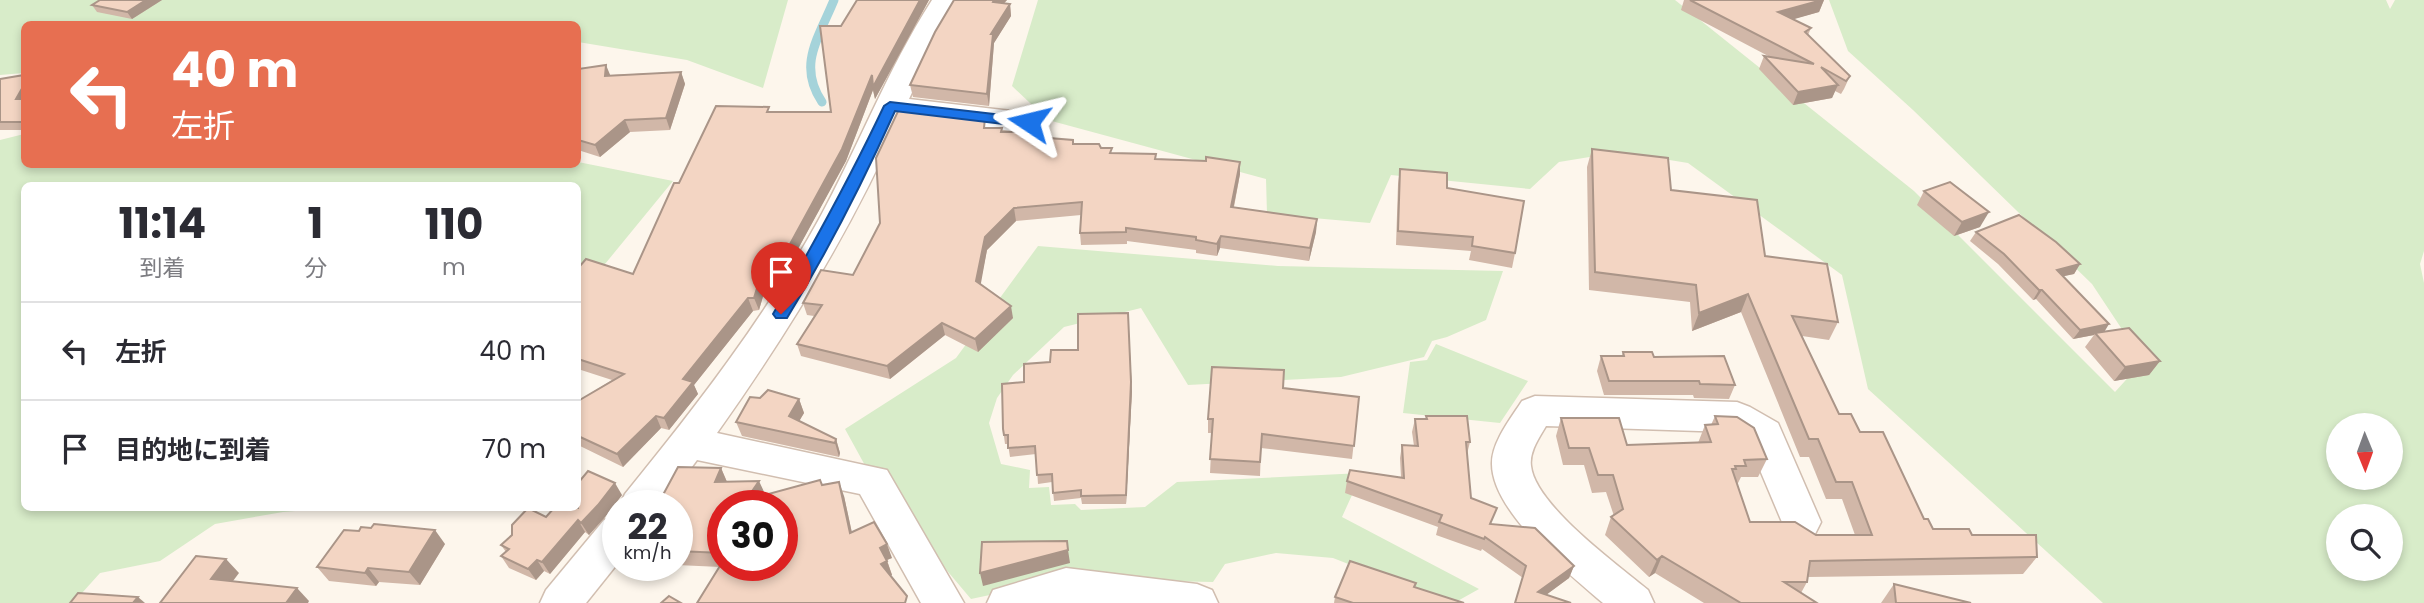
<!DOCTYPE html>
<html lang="ja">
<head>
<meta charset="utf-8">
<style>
  body { margin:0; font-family:Poppins,"Noto Sans JP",sans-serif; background:#f2f2f3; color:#2b2b33; height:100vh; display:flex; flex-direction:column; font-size:26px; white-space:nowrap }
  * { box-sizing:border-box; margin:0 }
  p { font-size:23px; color:#7c7c81 }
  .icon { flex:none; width:38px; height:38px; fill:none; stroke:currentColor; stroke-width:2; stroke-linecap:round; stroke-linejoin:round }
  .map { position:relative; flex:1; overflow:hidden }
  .side { position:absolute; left:21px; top:182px; width:560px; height:329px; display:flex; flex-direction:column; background:#fff; border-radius:10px; box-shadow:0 4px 10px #0003 }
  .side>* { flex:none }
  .banner { position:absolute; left:21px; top:21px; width:560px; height:147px; border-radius:10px; box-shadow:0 4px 10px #0003; background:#e76f51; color:#fff; overflow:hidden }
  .needle { width:46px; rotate:179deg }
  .buttons { position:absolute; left:2326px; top:413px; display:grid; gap:14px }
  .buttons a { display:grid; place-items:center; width:77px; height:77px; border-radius:50%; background:#fff; box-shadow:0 4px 10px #0003; font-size:35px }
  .speed { position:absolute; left:602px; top:490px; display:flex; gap:14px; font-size:35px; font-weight:700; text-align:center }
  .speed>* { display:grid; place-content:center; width:91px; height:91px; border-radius:50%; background:#fff; box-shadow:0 4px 10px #0003; line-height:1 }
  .speed small { font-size:18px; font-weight:400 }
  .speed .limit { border:10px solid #d22; background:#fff; color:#111 }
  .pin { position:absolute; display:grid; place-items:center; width:60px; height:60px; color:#fff; margin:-72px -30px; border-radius:50% 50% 50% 0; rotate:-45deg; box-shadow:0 0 7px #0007 }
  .pin .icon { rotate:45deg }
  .me { position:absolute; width:77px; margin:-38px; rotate:280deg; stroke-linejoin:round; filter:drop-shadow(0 0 5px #0008) }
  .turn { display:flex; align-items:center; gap:24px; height:147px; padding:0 35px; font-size:32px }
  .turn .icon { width:91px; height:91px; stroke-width:2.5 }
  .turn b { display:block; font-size:49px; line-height:60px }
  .eta { display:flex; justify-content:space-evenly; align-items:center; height:119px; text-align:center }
  .eta b { font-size:42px; font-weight:700; line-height:49px }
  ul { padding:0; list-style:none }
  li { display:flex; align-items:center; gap:21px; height:98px; padding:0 35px; border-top:2px solid #e1e1e2 }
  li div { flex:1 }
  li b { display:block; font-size:26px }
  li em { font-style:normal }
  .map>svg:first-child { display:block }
  .green { fill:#d8ecc9; fill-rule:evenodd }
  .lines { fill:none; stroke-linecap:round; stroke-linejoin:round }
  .stream { stroke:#a5d3da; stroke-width:9 }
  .minor-casing { stroke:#d1beb0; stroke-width:3 }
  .minor { fill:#fff; fill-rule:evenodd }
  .wall { fill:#d1b7a8; fill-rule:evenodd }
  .shaded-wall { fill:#aa9588 }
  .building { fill:#f3d5c3; stroke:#aa9588; stroke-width:2 }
  .route { fill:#1a73e8; stroke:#114b97; stroke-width:2 }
</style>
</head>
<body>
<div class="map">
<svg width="2424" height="603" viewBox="0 0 2424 603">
  <rect width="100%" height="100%" fill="#fdf6ec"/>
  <g class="green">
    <polygon points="0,0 788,0 763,88 687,60 578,42 578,24 24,24 24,73 0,75"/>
    <path d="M 1038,0 L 1675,0 L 1914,191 L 2115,392 L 2143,361 L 2092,284 L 1913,110 L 1848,51 L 1829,0 L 2386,0 L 2390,9 L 2395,0 L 2424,0 L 2424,251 L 2420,264 L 2424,283 L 2424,603 L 2103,603 L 1868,389 L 1842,275 L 1688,163 L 1620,152 L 1559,162 L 1530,189 L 1391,175 L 1370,223 L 1267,214 L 1266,179 L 1048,120 L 1012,86 ZM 2338,425 L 2390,425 L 2390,478 L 2338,478 ZM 2338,516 L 2390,516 L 2390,569 L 2338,569 Z"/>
    <polygon points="24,134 24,164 578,164 578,162 673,181 605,264 578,267 578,186 24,186 24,508 332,508 283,512 215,524 160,561 100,573 73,603 0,603 0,140"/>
    <polygon points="1038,246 1278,266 1503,271 1486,320 1447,337 1432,341 1424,357 1341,377 1188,385 1141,308 1064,327 1013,375 997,398 989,423 1001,464 1030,470 1029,488 1049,487 1051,505 1075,504 1081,510 1145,507 1177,482 1362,473 1342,517 1479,589 1454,603 1448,603 1333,558 1276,553 1225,564 1213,582 1066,579 971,599 878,489 845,429 956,358"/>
    <polygon points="1436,344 1528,381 1500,423 1403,413 1410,362 1427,360"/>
  </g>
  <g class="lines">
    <path class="stream" d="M 822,102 C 797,65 819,37 834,0"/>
    <defs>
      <g id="minor">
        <path d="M 932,0 L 960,0 L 935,43 L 909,99 L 1029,113 L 1040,116 L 1044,123 L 1040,130 L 1029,133 L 901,117 C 852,229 788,333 717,433 L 887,470 L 964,603 L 921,603 L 860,494 L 697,460 L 663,506 L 619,506 L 625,494 C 695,408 764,319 818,221 C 858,148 887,70 932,0 Z"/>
        <path d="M 1535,396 L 1737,402 L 1750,407 L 1778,423 L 1821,522 L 1815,534 L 1801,539 L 1787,534 L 1749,444 L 1730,432 L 1546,426 C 1539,438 1529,452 1531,466 C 1535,505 1618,565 1648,590 L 1654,603 L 1603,603 C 1569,574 1491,511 1492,463 C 1492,442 1511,418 1522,401 Z"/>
        <polygon points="618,515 618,563 586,603 540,603 546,590 604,520"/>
        <polygon points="1066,568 1197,584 1212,590 1218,603 987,603 993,590"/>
      </g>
    </defs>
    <use href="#minor" class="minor-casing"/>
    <use href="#minor" class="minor"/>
  </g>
  <g class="wall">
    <polygon points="162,0 132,19 97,12 92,5"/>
    <polygon points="857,0 929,0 875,99 873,90 846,161 793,258 774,259 759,310 753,311 694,385 698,394 669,430 661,428 623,467 578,445 578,401 612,380 578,369 578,265 633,274 679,183 771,112 831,112 841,26"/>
    <polygon points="954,0 1007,0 1004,3 1010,4 1011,16 994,43 989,106 913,97 910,85"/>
    <polygon points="1684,0 1824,0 1819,12 1793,19 1811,28 1808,35 1850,76 1844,89 1841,94 1835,91 1832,98 1793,105 1759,69 1764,56 1772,58 1681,10"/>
    <polygon points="578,69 610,75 681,72 685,84 670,130 630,132 600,157 578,150"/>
    <polygon points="24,75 24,130 0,130 0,79"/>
    <polygon points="986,128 1002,132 1073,140 1074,144 1101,148 1112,153 1157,159 1240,174 1234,207 1317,219 1316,232 1309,261 1220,248 1217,256 1196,253 1196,250 1127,241 1127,244 1081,245 1080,233 1081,215 1016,221 987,250 980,284 1013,318 978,352 945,335 890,379 801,356 797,344 814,316 807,315 803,303 853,275"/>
    <polygon points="1592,149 1671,190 1765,256 1838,322 1829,340 1802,336 1839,414 1860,432 1924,519 1933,529 1972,535 2037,557 2023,574 1808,577 1807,582 1801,593 1817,603 1704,603 1655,573 1649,577 1605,535 1611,517 1614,516 1606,492 1592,493 1584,465 1563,465 1556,436 1561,418 1627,445 1698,443 1705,425 1711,425 1715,416 1767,459 1758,477 1741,477 1738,483 1737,483 1750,522 1816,535 1855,535 1842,499 1826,499 1809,457 1800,457 1741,312 1692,331 1690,302 1589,290 1587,167"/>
    <polygon points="1400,169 1447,188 1515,253 1512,268 1469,260 1471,251 1396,245 1398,184"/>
    <polygon points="1924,191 1980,227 1954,236 1917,205"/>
    <polygon points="1976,232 2080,264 2074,274 2063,276 2104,332 2160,361 2149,375 2114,381 2085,347 2094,335 2073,339 2036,299 2033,300 1998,264 1970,241"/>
    <polygon points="1623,352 1654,357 1735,385 1729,399 1694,398 1693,395 1604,395 1597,371 1601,356 1622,356"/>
    <polygon points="1283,388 1359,397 1352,459 1261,448 1260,476 1210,473 1212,433 1208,433 1208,419"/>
    <polygon points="1132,391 1126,504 1082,504 1081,498 1054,501 1052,482 1038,484 1036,454 1010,457 1008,444 1005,444 1003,429"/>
    <polygon points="760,398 799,399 804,413 799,421 836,439 840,453 839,457 742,436 736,422"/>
    <polygon points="1426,416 1470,442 1467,454 1471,498 1492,524 1574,566 1569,578 1546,595 1515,603 1523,578 1482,549 1481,551 1436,535 1438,527 1345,493 1347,481 1401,477 1400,458 1402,445 1414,446 1412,432 1415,419 1426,419"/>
    <path d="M 721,468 L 727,482 L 765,494 L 822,485 L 844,496 L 852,533 L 892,558 L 887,560 L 892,575 L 677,565 L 677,506 ZM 723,506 L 782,565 L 723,565 Z"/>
    <polygon points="622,495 605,517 589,535 585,532 550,574 544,571 536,580 509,568 501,556 506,552 501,545 546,517"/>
    <polygon points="445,544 420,585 379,582 376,586 329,581 317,567"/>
    <polygon points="1894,584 1971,603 1881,603"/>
    <polygon points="1415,587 1464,603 1334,603 1335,597"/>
  </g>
  <g class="shaded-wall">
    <polygon points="146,0 162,0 132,19 127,12"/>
    <polygon points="920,0 929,0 875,99 873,90 846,161 793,258 789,246 872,75"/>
    <polygon points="994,0 1007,0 994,14 993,2"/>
    <polygon points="1822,0 1824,0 1819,12 1774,25 1778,12"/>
    <polygon points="1010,4 1011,16 994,43 989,106 987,94 991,34"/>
    <polygon points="606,65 611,77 605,76"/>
    <polygon points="681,72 685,84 670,130 666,118"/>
    <polygon points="24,85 24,103 16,99"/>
    <polygon points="1838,85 1832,98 1793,105 1798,92"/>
    <polygon points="625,120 630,132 600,157 595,145"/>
    <polygon points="1240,162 1240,174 1231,220 1231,207"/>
    <polygon points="1014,208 1016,221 987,250 979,294 976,281 985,237"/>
    <polygon points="1989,212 1980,227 1954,236 1962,222"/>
    <polygon points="1317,219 1316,232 1309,261 1310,248"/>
    <polygon points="1221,236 1220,248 1217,256 1217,244"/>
    <polygon points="770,246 774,259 759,310 754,298"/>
    <polygon points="2080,264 2074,274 2051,279 2057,270"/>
    <polygon points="2039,290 2042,290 2036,299 2033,300"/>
    <polygon points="1748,294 1741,312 1692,331 1699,313"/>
    <polygon points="748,298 753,311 694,385 698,394 669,430 664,418 683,379"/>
    <polygon points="1011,306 1013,318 978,352 975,339"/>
    <polygon points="1128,313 1132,391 1126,504 1126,495"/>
    <polygon points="942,323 945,335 890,379 887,366"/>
    <polygon points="2109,324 2103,334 2095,333 2094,335 2073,339 2080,330"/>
    <polygon points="2160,361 2149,375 2114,381 2125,367"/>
    <polygon points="799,399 804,413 794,430 789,416"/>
    <polygon points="656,416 661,428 623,467 617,454"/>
    <polygon points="836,439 840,453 839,457 835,443"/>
    <polygon points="721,468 727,482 715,482"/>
    <polygon points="759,481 765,494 746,500"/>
    <polygon points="839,482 844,496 855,547 850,533"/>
    <polygon points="615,483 622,495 605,517 589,535 581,523"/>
    <polygon points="578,520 585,532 550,574 542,562"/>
    <polygon points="435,530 445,544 420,585 409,572"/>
    <polygon points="887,544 892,558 884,561 880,548"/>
    <polygon points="1068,550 1070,563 983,586 980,573"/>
    <polygon points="1662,556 1655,573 1649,577 1657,560"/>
    <polygon points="226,559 239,573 224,593 211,579"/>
    <polygon points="537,560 544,571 536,580 528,569"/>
    <polygon points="887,561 892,575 885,578 881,564"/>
    <polygon points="1574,566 1569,578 1535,603 1538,592"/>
    <polygon points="368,568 379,582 376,586 365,573"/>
    <polygon points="297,588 309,601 308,603 286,603"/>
    <polygon points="138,597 145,603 133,603"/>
  </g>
  <g class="building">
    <polygon points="100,0 146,0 127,12 92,5"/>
    <polygon points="857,0 920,0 873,87 872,75 842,149 789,246 770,246 754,298 748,298 683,379 693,382 664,418 656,416 617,454 578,436 578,401 624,374 578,359 578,265 580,266 586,259 633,274 674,183 679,183 716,106 769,107 767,112 831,112 820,26 841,26"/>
    <polygon points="954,0 994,0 993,2 1010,4 991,34 993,34 987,94 910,85 935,32"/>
    <polygon points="1690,0 1822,0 1778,12 1811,28 1805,32 1850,76 1846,81 1821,67 1838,85 1798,92 1764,56 1814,64"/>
    <polygon points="606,65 605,76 681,72 666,118 625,120 595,145 578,140 578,69"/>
    <polygon points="24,75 24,85 16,99 24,99 24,122 0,122 0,79"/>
    <polygon points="900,107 985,118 984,128 1002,128 1001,132 1047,132 1049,138 1073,140 1073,144 1099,144 1101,148 1112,148 1110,153 1156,154 1155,159 1206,161 1206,157 1240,162 1231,207 1317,219 1310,248 1221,236 1217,244 1196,240 1196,237 1126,228 1126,232 1080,233 1082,202 1014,208 985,237 976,281 1011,306 975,339 942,323 887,366 797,344 822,305 803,303 821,270 853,275 880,223 876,158"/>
    <polygon points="1592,149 1668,158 1671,190 1757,200 1765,256 1827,264 1838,322 1792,316 1839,414 1851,414 1860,432 1883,432 1924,519 1928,519 1933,529 1969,529 1972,535 2036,535 2037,557 1810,561 1807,582 1784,582 1817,603 1741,603 1662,556 1657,560 1611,517 1623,509 1613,475 1598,475 1589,448 1569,448 1561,418 1619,418 1627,445 1711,442 1705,425 1718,424 1715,416 1737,417 1754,428 1767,459 1744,460 1746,466 1735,466 1736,469 1732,469 1750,522 1795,522 1816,535 1872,535 1852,482 1836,482 1818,439 1809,439 1748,294 1699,313 1696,285 1595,272"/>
    <polygon points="1400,169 1447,173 1447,188 1524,201 1515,253 1472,246 1473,237 1398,231"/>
    <polygon points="1950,182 1989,212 1962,222 1924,191"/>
    <polygon points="2019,215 2056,242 2080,264 2057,270 2109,324 2080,330 2042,290 2039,290 2004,254 1976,232"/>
    <polygon points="1128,313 1131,382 1126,495 1081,496 1081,490 1053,493 1052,474 1037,475 1035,446 1008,448 1008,435 1004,435 1003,429 1002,384 1024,382 1024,364 1050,362 1051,350 1078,350 1078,314"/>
    <polygon points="2129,328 2160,361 2125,367 2095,333"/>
    <polygon points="1623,352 1652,352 1654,357 1724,356 1735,385 1700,384 1699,381 1609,381 1601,356 1624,356"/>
    <polygon points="1212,367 1284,370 1283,388 1359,397 1354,446 1262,434 1260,462 1210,459 1213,419 1208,419"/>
    <polygon points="768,390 799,399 789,416 836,439 835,443 736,422 750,397 760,398"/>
    <polygon points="1426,416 1467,416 1470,442 1466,442 1471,498 1497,508 1490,524 1535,528 1574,566 1538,592 1571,603 1515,603 1526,566 1485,537 1484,539 1439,522 1442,515 1347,481 1350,470 1404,478 1402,445 1418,446 1415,419 1427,419"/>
    <polygon points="678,467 721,468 715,482 759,481 746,500 820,480 822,485 839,482 850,533 874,522 887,544 880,548 887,561 881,564 907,596 905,603 697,603 723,561 723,565 782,565 782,506 723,506 723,553 677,551 677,506 657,506"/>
    <polygon points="588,471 615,483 598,505 581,523 578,520 542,562 537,560 528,569 501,556 509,549 501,545 512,535 512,525 528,508 546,517 554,508 578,508 578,483"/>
    <polygon points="374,524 435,530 409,572 368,568 365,573 317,567 344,530 359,531 361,527 371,528"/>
    <polygon points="1067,541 1068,550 980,573 982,542"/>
    <polygon points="196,556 226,559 211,579 297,588 286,603 160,603"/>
    <polygon points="1350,561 1416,583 1414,587 1464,603 1353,603 1335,597"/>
    <polygon points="1894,584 1971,603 1896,603"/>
    <polygon points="78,593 138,597 133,603 70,603"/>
    <polygon points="669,596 681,603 661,603"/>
  </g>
  <path class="route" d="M 890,102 L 1029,118 L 1036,122 L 1029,127 L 895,111 C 863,182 828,251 787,318 L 776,318 L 773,314 C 813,245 850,178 884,106 Z"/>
</svg>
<div class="buttons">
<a><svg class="needle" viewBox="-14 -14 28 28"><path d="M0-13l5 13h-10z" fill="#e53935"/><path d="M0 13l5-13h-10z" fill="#7c7c81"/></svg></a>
<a><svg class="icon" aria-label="search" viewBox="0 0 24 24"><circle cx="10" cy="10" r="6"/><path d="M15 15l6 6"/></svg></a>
</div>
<div class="speed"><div>22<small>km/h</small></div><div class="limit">30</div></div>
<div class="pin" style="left:781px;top:314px;background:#d93025"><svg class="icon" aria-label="arrive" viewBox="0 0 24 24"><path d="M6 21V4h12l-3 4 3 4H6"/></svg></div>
<svg class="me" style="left:1029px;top:122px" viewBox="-20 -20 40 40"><path d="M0-17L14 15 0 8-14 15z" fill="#1a73e8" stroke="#fff" stroke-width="4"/></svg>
<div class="banner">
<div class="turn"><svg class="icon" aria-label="left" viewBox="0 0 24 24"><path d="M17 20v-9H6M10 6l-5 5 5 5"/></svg><div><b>40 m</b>左折</div></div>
</div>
<section class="side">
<div class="eta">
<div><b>11:14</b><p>到着</p></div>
<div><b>1</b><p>分</p></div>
<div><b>110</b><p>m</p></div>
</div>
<ul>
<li><svg class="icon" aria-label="left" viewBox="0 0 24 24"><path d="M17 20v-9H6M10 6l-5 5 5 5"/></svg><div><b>左折</b></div><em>40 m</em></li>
<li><svg class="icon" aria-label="arrive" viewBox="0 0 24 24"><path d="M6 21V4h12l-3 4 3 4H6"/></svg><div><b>目的地に到着</b></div><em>70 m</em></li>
</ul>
</section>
</div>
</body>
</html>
